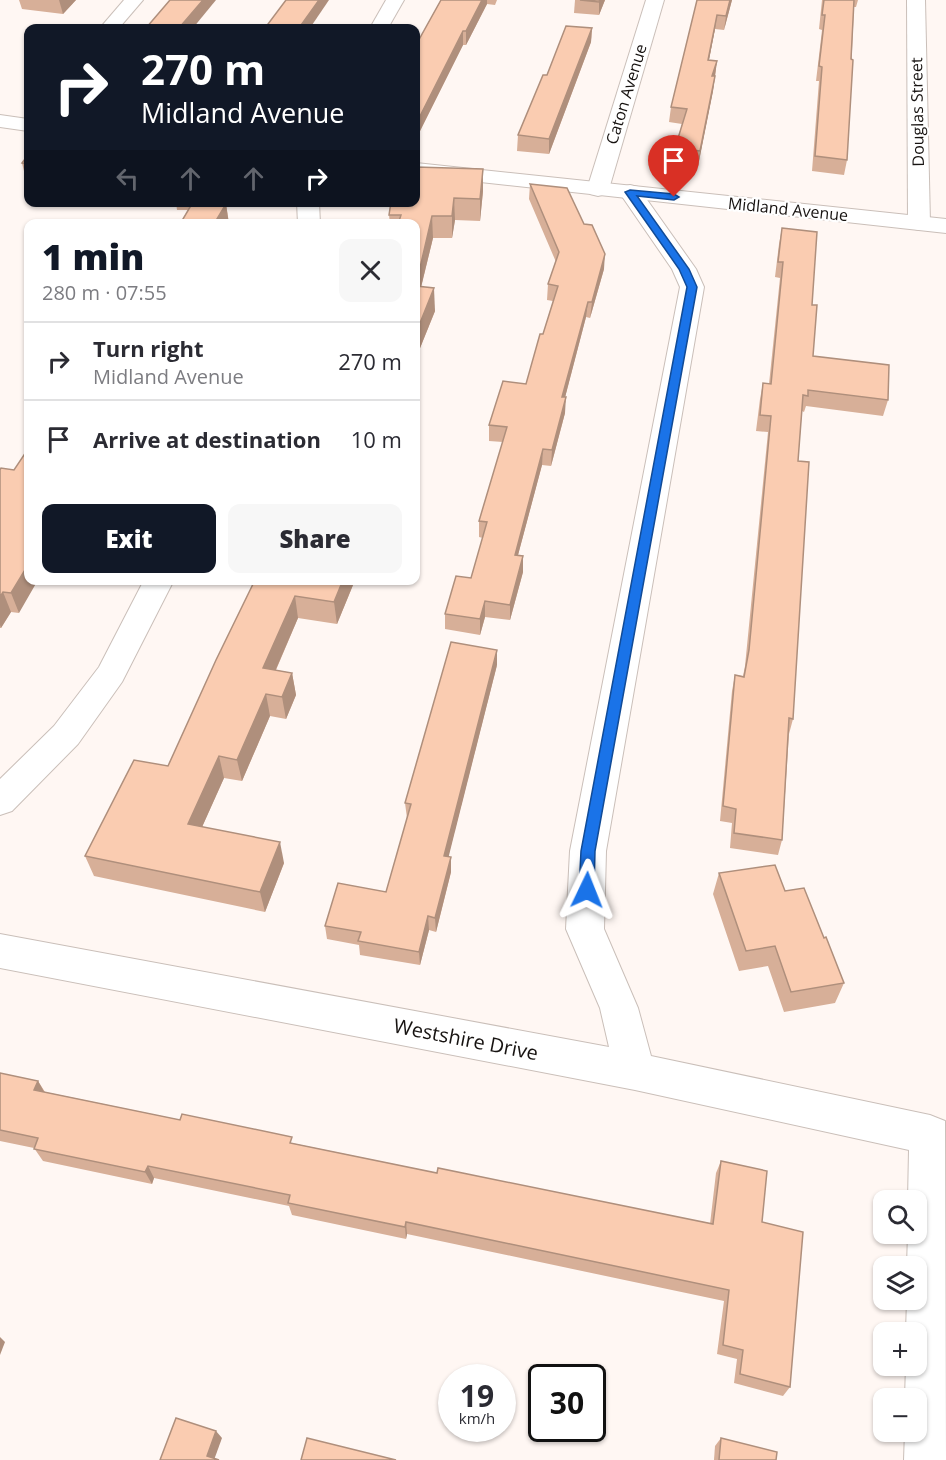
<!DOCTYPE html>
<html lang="en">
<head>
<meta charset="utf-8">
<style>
  body { margin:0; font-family:"Open Sans",sans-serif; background:#f7f7f7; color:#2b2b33; height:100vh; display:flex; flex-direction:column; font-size:22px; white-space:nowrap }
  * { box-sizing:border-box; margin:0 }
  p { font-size:20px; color:#7c7c81 }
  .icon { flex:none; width:33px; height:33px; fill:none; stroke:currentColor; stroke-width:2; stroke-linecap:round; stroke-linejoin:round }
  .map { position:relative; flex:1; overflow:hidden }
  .panel { position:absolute; left:24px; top:219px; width:396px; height:366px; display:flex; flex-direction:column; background:#fff; border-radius:12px; box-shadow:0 2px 4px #0004 }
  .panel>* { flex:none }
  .hud { position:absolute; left:24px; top:24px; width:396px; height:183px; border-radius:12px; box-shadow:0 2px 4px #0004; background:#111827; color:#fff; overflow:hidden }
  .buttons { position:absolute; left:873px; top:1190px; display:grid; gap:12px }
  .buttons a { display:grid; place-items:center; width:54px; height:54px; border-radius:12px; background:#fff; box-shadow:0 2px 4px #0004; font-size:30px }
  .speed { position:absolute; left:438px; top:1364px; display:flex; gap:12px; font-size:30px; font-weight:700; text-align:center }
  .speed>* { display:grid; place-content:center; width:78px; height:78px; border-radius:50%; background:#fff; box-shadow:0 2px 4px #0004; line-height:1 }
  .speed small { font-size:15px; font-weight:400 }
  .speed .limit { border:3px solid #111; border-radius:9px; background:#fff; color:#111 }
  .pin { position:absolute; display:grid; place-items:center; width:51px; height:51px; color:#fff; margin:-62px -26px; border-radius:50% 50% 50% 0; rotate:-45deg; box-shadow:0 0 6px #0007 }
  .pin .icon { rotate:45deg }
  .me { position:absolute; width:66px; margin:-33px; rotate:2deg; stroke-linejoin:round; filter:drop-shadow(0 0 4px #0008) }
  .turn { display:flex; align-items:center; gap:21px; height:126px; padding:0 18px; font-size:27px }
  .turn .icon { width:78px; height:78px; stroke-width:2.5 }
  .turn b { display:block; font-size:42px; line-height:51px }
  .lanes { display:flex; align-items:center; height:57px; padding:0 18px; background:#0003; justify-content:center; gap:30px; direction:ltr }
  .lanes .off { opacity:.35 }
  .round { display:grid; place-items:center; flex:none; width:63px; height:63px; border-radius:12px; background:#f7f7f7 }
  .summary { display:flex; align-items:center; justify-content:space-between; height:102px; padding:0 18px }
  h1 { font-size:36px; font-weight:800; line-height:45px; color:#111827 }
  .button { display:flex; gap:12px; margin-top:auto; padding:12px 18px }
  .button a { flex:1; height:69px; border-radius:12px; background:#111827; color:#fff; font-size:24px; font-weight:800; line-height:69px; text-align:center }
  .button a+a { background:#f7f7f7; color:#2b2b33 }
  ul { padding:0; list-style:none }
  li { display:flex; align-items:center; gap:18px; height:78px; padding:0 18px; border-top:2px solid #e1e1e2 }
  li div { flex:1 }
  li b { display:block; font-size:22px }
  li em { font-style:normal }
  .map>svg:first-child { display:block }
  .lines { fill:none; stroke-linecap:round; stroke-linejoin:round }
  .minor-casing { stroke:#cabfb9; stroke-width:2 }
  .major-casing { stroke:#cabfb9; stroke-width:2 }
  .minor { fill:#fff; fill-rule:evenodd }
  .major { fill:#fff; fill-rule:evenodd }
  .wall { fill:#d7af98 }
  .shaded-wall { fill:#af8f7c }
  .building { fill:#faccb1; stroke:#af8f7c; stroke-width:1.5 }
  .route { fill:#1a73e8; stroke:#114b97; stroke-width:1.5 }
  .labels { text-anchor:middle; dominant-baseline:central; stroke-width:4.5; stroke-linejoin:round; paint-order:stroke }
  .far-street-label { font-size:16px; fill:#171311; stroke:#fff }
  .street-label { font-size:20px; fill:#171311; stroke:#fff }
</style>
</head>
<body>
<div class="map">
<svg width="946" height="1460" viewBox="0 0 946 1460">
  <rect width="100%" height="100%" fill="#fff7f3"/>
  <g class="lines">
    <defs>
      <g id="minor">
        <polygon points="124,0 143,0 119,28 100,28"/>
        <polygon points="386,0 404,0 388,28 370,28"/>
        <polygon points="646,0 664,0 609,189 606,194 598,196 590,194 587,189"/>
        <polygon points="907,0 925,0 930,223 927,228 919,230 911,228 908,223"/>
        <polygon points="630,185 638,187 696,269 704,287 606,851 604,929 638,1008 651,1056 930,1115 945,1121 946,1460 904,1460 905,1431 916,1431 916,1398 905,1398 906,1365 916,1365 916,1332 906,1332 907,1299 916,1299 916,1266 907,1266 908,1233 916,1233 916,1200 908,1200 909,1150 635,1090 0,968 0,934 609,1047 600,1008 566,929 570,851 680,287 672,269 619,192 622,187"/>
        <polygon points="297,202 319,202 320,224 298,224"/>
        <polygon points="144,580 174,580 122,682 78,744 12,811 0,815 0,779 54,726 99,667"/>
      </g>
      <g id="major">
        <polygon points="0,115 28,119 28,131 0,127"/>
        <polygon points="416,163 946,219 946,233 416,175"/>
      </g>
    </defs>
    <use href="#minor" class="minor-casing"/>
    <use href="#major" class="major-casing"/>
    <use href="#minor" class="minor"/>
    <use href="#major" class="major"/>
  </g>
  <g class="wall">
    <polygon points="19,0 76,0 63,14 22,9"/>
    <polygon points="441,0 497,0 495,5 487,4 466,45 463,45 416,139 416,45"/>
    <polygon points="575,0 605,0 599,15 574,13"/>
    <polygon points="697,0 732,0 724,30 715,29 709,60 717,61 713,91 698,166 673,163 675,148 682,124 669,122 671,107"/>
    <polygon points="822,0 858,0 856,7 854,7 847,160 844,175 812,171 819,81 816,81 822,30 819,29"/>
    <polygon points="592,28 591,42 549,154 517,151 518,135 547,75"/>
    <polygon points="28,155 28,179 26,179 22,163"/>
    <polygon points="530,184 604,269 590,318 586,317 565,397 565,413 551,466 542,465 518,555 523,556 523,572 510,620 485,617 480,635 445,629 445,614 471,578 483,538 479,537 479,521 503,442 489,441 489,425 526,384 543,334 553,301 547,300 548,284 556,262 529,199"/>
    <polygon points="483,191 480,221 455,220 452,238 433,238 421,287 435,311 416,358 416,224 390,224 389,215"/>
    <polygon points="176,202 212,202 226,204 229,224 180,224 188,210 177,210"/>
    <polygon points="782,228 812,305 813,356 888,400 883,416 806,406 804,412 802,411 798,461 793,719 789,734 782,840 778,855 730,848 732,823 720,821 732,691 735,675 743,676 745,666 768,432 756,431 760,399 763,383 769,384 780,278 775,277 779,244"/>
    <polygon points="0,470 14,470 19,613 11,612 1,628 0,628"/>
    <polygon points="255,580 353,585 337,624 298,618 276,670 292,673 296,695 286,719 270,716 242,781 224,778 202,827 284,863 265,912 94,876 85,856 168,766"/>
    <polygon points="497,665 448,857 451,872 436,932 429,930 420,965 360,955 359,945 327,939 325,926 386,892 407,818 405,803"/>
    <polygon points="719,873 785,891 824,938 844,983 835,1003 784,1012 768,966 739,971 713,894"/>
    <polygon points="0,1073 38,1081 45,1092 437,1173 710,1224 716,1173 721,1161 762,1222 790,1387 783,1396 734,1383 737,1359 717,1354 724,1301 407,1234 406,1239 292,1215 289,1206 154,1178 152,1184 43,1161 34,1148 0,1141"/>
    <polygon points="721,1438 776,1460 714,1460 715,1446"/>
  </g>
  <g class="shaded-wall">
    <polygon points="59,0 76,0 63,14"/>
    <polygon points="203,0 216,0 193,28 179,28"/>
    <polygon points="319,0 329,0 310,28 299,28"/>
    <polygon points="482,0 487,0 487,4 466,45 466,31"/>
    <polygon points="600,0 605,0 599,15 599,2"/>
    <polygon points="730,0 732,0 724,30 726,16"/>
    <polygon points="717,15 715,29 706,75 708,60"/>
    <polygon points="592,28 591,42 549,154 549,139"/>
    <polygon points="463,31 463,45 416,139 416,124"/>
    <polygon points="717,61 715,76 712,76"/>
    <polygon points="715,76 713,91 698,166 700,151"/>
    <polygon points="483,169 483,191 480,221 480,199"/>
    <polygon points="454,198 455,220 452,238 452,216"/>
    <polygon points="226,204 229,224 213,224"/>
    <polygon points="432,216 433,238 416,308 416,285"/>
    <polygon points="605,254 604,269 590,318 592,302"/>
    <polygon points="434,288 435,311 416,358 416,333"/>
    <polygon points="588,302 586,317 561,413 562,397"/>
    <polygon points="566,397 565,413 551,466 552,450"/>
    <polygon points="543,449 542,465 514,570 515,555"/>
    <polygon points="523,556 523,572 510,620 510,605"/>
    <polygon points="28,565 28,580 38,580 19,613 11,593"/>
    <polygon points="343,580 353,580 353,585 337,624 334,602"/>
    <polygon points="3,592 11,612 1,628 0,625 0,597"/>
    <polygon points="295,596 298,618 267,690 263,668"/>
    <polygon points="485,601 485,617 480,635 480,619"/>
    <polygon points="497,650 497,665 445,871 444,856"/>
    <polygon points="292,673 296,695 286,719 282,697"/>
    <polygon points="266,694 270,716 242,781 237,760"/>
    <polygon points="219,756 224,778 194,845 188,824"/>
    <polygon points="280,842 284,863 265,912 260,892"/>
    <polygon points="451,857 451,872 436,932 435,918"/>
    <polygon points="428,916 429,930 420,965 419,952"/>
    <polygon points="38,1081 46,1095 34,1090"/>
    <polygon points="148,1166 154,1178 152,1184 145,1172"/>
    <polygon points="406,1222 407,1234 406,1239 405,1227"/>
    <polygon points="0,1337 5,1342 0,1355"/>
    <polygon points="216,1431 222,1438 214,1460 207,1456"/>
  </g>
  <g class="building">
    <polygon points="170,0 203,0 179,28 146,28"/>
    <polygon points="286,0 319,0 299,28 265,28"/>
    <polygon points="441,0 482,0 466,31 463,31 416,124 416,45"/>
    <polygon points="580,0 600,0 599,2"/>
    <polygon points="697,0 730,0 726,16 717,15 708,60 717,61 712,76 715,76 700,151 675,148 687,109 671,107"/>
    <polygon points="824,0 854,0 851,59 853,60 847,160 815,156 822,67 819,66 825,15 822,15"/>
    <polygon points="566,26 592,28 549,139 518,135 543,75 547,75"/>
    <polygon points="28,155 28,164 22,163"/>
    <polygon points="416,167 483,169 480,199 454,198 452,216 432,216 416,285 416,224 398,224 401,215 389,215 391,202 416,202"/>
    <polygon points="530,184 567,188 584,224 592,225 605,254 592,302 588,302 562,397 566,397 552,450 543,449 515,555 523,556 510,605 485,601 480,619 445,614 456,576 471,578 487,522 479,521 507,427 489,425 503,381 526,384 540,334 543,334 558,286 548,284 559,252"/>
    <polygon points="193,202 211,202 226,204 214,224 180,224"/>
    <polygon points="782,228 817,232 812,305 817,305 813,356 889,365 888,400 808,390 808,396 803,395 798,461 809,462 793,719 789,718 782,840 734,833 736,809 723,806 735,675 744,677 749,650 771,416 760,415 763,383 771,384 783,262 778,262"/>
    <polygon points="416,286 434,288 416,333"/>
    <polygon points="28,449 28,525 27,528 28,528 28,565 11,593 3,592 0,597 0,470 1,468 14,470"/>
    <polygon points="255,580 343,580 334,602 295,596 263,668 292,673 282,697 266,694 237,760 219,756 188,824 280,842 260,892 85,856 134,760 168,766 216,660"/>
    <polygon points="451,642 497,650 444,856 451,857 435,918 428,916 419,952 358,941 361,932 325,926 338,883 386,892 411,804 405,803"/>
    <polygon points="775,865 785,891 804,888 824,938 826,937 844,983 791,992 775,946 746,951 719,873"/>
    <polygon points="0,1073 38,1081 34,1090 180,1120 182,1114 292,1137 290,1143 437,1173 438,1168 713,1224 721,1161 767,1171 762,1222 803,1232 790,1387 740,1374 743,1350 723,1345 729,1290 406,1222 405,1227 288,1203 290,1195 148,1166 145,1172 34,1149 38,1138 0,1130"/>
    <polygon points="176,1418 216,1431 207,1456 219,1460 160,1460"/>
    <polygon points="307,1438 396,1460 301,1460"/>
    <polygon points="721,1438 777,1452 776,1460 719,1460"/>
  </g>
  <polygon class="route" points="630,190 674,194 679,197 674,200 637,196 689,269 697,287 595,851 594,890 592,894 587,896 581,894 579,890 581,851 687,287 679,269 625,192"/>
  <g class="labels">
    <g class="far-street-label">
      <text transform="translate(626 94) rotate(-73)">Caton Avenue</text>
      <text transform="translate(917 112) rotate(-91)">Douglas Street</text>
      <text transform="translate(788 209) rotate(6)">Midland Avenue</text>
    </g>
    <g class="street-label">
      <text transform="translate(466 1039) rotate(11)">Westshire Drive</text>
    </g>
  </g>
</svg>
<div class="buttons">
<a><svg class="icon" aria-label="search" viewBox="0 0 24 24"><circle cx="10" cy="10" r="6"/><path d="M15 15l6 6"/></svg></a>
<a><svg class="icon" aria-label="layers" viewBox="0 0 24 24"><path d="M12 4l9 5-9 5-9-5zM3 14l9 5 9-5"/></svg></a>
<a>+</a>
<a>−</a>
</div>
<div class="speed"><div>19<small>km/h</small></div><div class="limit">30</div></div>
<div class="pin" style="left:674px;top:197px;background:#d93025"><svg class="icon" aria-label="arrive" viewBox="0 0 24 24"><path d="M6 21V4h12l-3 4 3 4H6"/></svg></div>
<svg class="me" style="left:587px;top:890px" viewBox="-20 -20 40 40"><path d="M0-17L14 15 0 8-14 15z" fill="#1a73e8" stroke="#fff" stroke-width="4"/></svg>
<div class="hud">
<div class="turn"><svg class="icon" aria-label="right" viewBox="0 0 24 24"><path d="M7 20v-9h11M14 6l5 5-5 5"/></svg><div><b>270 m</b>Midland Avenue</div></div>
<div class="lanes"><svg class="icon off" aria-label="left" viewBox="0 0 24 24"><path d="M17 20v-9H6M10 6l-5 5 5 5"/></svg><svg class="icon off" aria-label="ahead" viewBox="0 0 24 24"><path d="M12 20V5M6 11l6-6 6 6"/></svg><svg class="icon off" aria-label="ahead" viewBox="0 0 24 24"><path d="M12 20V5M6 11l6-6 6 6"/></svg><svg class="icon" aria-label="right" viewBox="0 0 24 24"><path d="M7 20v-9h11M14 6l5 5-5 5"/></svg></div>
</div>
<section class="panel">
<div class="summary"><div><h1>1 min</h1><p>280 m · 07:55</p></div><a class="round"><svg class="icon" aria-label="close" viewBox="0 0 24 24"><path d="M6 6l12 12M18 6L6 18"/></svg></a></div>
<ul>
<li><svg class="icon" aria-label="right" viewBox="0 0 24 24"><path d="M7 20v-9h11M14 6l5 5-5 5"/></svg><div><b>Turn right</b><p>Midland Avenue</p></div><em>270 m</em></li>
<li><svg class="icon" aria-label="arrive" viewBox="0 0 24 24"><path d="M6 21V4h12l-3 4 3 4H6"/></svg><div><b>Arrive at destination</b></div><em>10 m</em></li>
</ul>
<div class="button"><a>Exit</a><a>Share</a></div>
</section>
</div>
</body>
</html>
